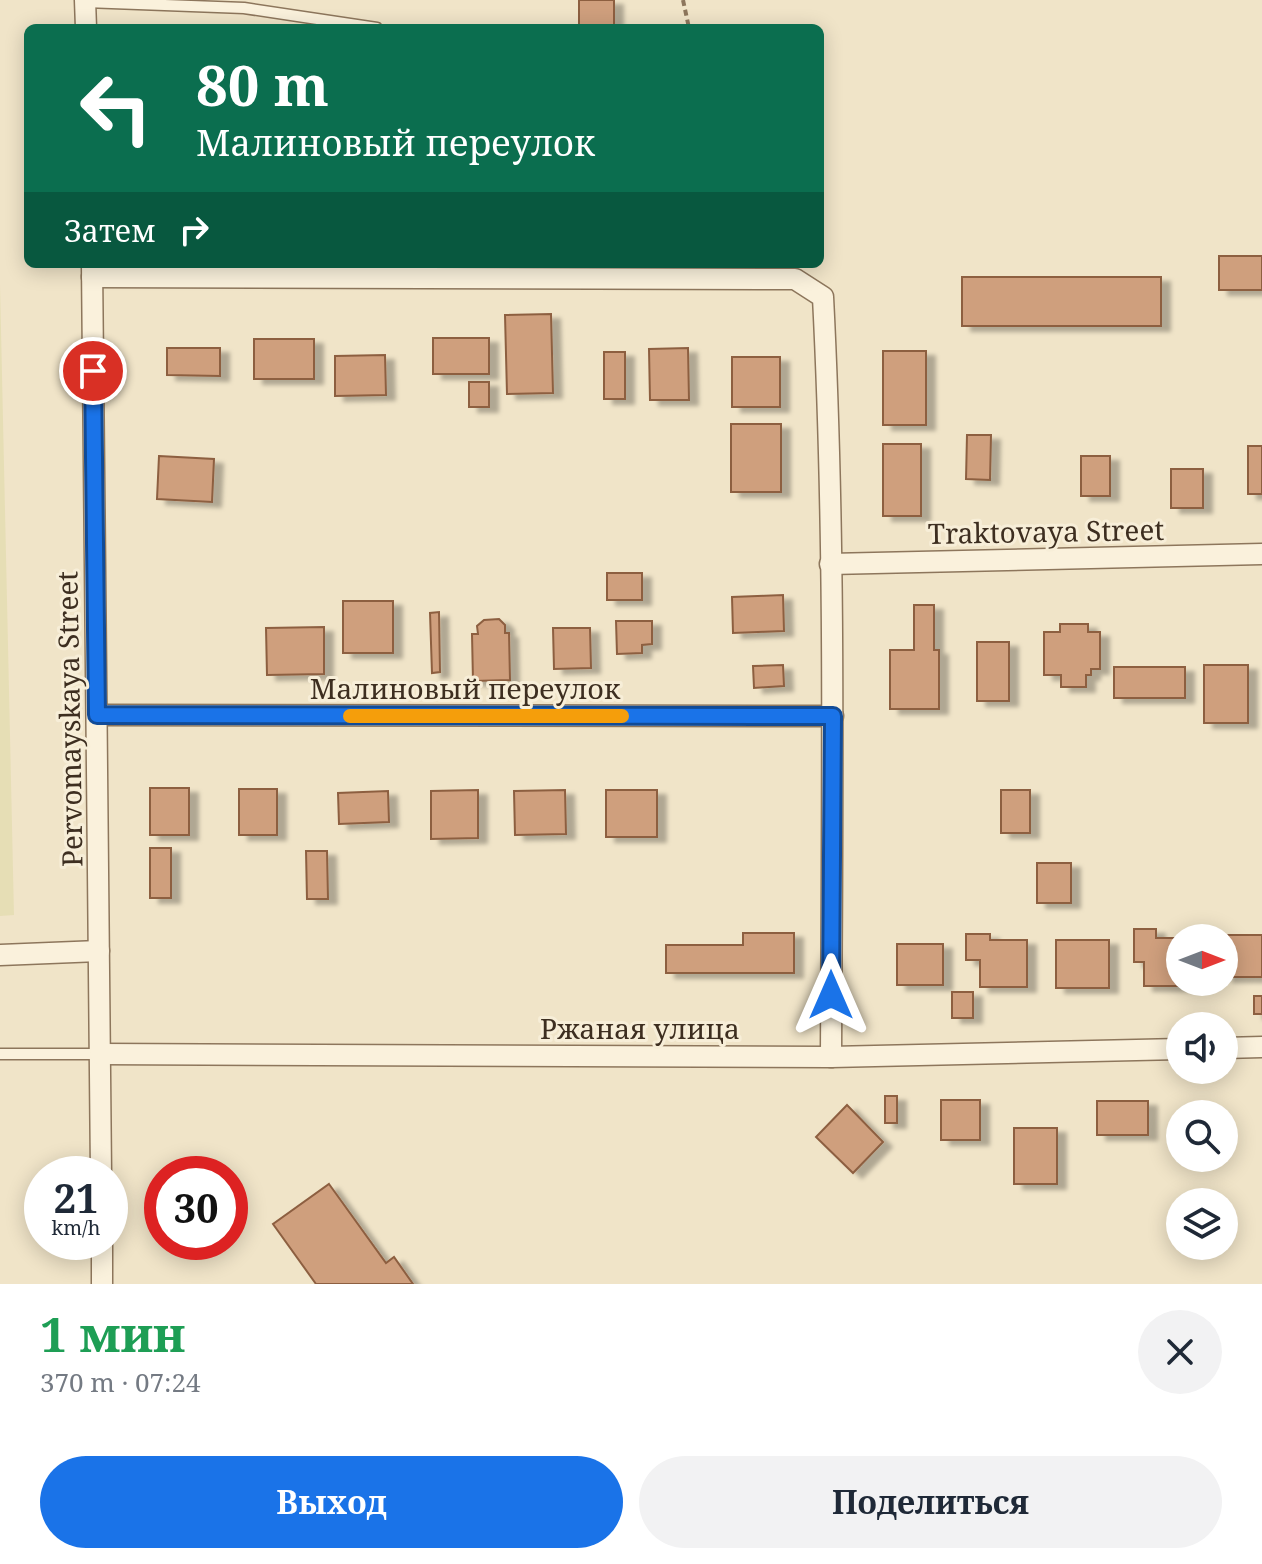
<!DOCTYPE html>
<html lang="ru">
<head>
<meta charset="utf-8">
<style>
  body { margin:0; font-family:"Noto Serif",serif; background:#f2f2f3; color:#1f2937; height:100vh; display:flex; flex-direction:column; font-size:30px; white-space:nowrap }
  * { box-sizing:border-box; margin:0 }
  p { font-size:26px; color:#747a83 }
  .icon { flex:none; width:44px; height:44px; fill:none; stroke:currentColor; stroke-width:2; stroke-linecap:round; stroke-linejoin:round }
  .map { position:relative; height:1284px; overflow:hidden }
  .drawer { display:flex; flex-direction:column; background:#fff; flex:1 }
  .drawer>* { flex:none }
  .hud { position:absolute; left:24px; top:24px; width:800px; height:244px; border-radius:12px; box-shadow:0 4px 20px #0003; background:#0b6e4f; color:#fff; overflow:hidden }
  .needle { width:52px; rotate:90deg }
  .controls { position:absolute; left:1166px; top:924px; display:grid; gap:16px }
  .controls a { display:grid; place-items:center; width:72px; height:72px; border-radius:50%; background:#fff; box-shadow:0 4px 20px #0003; font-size:40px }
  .speed { position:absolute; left:24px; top:1156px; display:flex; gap:16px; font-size:40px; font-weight:700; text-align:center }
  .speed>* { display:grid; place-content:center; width:104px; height:104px; border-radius:50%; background:#fff; box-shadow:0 4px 20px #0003; line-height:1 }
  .speed small { font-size:20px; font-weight:400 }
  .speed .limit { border:12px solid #d22; background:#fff; color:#111 }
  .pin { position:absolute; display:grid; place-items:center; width:68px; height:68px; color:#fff; margin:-34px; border:4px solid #fff; border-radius:50%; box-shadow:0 2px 8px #0007 }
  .me { position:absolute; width:88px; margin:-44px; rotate:0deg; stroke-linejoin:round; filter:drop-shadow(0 0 6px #0008) }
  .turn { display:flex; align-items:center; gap:28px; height:168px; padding:0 40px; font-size:36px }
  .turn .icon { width:104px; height:104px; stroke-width:2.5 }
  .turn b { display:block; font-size:56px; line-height:68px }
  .then { display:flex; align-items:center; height:76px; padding:0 40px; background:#0003; gap:16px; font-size:30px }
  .round { display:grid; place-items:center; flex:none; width:84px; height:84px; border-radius:42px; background:#f2f2f3 }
  .head { display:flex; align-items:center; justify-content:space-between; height:136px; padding:0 40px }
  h1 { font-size:48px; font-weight:700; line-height:60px; color:#1e9e55 }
  .action { display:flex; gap:16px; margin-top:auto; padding:16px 40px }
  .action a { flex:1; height:92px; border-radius:48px; background:#1a73e8; color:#fff; font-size:32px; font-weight:700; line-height:92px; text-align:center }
  .action a+a { background:#f2f2f3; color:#1f2937 }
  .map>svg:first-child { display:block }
  .farmland { fill:#e6deb5 }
  .building { fill:#cf9f7d; stroke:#8d5f41; stroke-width:2; filter:url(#shadow) }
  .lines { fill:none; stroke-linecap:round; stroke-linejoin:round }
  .lane-casing { stroke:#8d765c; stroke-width:13 }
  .street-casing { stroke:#8d765c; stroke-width:23 }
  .path { stroke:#8d765c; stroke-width:4; stroke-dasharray:6 4; stroke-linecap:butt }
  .lane { stroke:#faf1dc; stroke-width:10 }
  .street { stroke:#faf1dc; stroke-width:20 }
  .route-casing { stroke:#114b97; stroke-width:20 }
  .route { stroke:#1a73e8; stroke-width:14 }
  .slow { stroke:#f59e0b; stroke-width:14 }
  .labels { text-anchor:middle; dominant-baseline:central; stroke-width:6; stroke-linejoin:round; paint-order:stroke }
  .street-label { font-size:28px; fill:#3d2e20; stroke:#f7eed8 }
</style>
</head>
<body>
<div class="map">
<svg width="1262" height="1284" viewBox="0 0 1262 1284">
  <defs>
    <filter id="shadow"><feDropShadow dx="9" dy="5" stdDeviation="2" flood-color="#0004"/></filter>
  </defs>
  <rect width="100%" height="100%" fill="#f0e4c8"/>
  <polygon class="farmland" points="0,284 14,915 0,916"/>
  <g class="building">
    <rect x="579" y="0" width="35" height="28"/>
    <rect x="1219" y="256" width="43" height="34"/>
    <rect x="962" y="277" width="199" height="49"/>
    <polygon points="551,314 553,393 507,394 505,315"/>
    <rect x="433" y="338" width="56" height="36"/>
    <rect x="254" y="339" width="60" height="40"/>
    <polygon points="167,348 220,348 220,376 167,375"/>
    <polygon points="688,348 689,400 650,400 649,349"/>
    <rect x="883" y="351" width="43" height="74"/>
    <rect x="604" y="352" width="21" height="47"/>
    <polygon points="385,355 386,395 335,396 335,356"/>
    <rect x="732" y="357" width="48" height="50"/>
    <rect x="469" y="382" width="20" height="25"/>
    <rect x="731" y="424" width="50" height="68"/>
    <polygon points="967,435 991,435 990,480 966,479"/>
    <rect x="883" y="444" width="38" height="72"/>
    <rect x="1248" y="446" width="14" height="48"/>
    <polygon points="159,456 214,459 212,502 157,499"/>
    <rect x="1081" y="456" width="29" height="40"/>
    <rect x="1171" y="469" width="32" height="39"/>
    <rect x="607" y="573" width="35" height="27"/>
    <polygon points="783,595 784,631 733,633 732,597"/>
    <rect x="343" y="601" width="50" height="52"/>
    <polygon points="914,605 934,605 934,650 939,650 939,709 890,709 890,650 914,650"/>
    <polygon points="439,612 440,672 432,673 430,613"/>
    <polygon points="499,619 505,625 505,633 509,633 510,680 473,681 472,634 478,634 477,626 484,620"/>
    <polygon points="616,621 652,621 652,644 642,645 642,653 617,654"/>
    <polygon points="1060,624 1088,624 1088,632 1100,632 1100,669 1091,669 1091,675 1086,675 1086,687 1061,687 1061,675 1044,675 1044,632 1060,632"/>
    <polygon points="324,627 324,674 267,675 266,628"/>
    <polygon points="553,628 590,628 591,668 554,669"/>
    <rect x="977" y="642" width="32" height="59"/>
    <polygon points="783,665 784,686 754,688 753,666"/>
    <rect x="1204" y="665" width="44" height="58"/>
    <rect x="1114" y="667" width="71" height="31"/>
    <rect x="150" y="788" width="39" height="47"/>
    <rect x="239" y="789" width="38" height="46"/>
    <polygon points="478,790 478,838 431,839 431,791"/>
    <polygon points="565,790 566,834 515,835 514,791"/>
    <rect x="606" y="790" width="51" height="47"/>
    <rect x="1001" y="790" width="29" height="43"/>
    <polygon points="388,791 389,822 339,824 338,793"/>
    <rect x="150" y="848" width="21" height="50"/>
    <polygon points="306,851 327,851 328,899 307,899"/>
    <rect x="1037" y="863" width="34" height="40"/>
    <polygon points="1134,929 1156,929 1156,938 1180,938 1180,982 1192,982 1192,986 1144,986 1144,962 1134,962"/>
    <polygon points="743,933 794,933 794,973 666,973 666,945 743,945"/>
    <polygon points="966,934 990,934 990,940 1027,940 1027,987 980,987 980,960 966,960"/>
    <polygon points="1223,935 1262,935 1262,977 1224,977"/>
    <rect x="1056" y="940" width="53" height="48"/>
    <rect x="897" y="944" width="46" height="41"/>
    <rect x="952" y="992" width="21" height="26"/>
    <rect x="1254" y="996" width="8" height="18"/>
    <rect x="885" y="1096" width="12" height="27"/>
    <rect x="941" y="1100" width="39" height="40"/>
    <rect x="1097" y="1101" width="51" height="34"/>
    <polygon points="847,1105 883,1142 853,1173 816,1137"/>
    <rect x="1014" y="1128" width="43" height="56"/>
    <polygon points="329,1184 386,1263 394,1257 413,1284 316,1284 273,1224"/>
  </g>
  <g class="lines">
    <defs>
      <g id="lane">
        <polyline points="85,2 244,8 377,28"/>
        <polyline points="0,1054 100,1054"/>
      </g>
      <g id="street">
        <polyline points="85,0 86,28"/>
        <polyline points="92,264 101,1174"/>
        <path d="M 92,277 L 795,279 L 823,297 C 836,550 832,804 831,1057"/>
        <polyline points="830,564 1262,554"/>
        <polyline points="97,715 833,716"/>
        <polyline points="0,955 99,951"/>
        <polyline points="1224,1048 1262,1047"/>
        <polyline points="100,1054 831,1057 1180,1049"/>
        <polyline points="102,1242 102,1284"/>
      </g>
    </defs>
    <use href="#lane" class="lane-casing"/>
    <use href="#street" class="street-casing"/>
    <polyline class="path" points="683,0 689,28"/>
    <use href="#lane" class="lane"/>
    <use href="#street" class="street"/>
  </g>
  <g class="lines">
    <defs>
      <polyline id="route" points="93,371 97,715 833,716 831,995"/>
    </defs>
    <use href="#route" class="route-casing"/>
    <use href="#route" class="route"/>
    <polyline class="slow" points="350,716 622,716"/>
  </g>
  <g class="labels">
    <g class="street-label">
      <text transform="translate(1046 531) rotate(-1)">Traktovaya Street</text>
      <text x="465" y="688">Малиновый переулок</text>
      <text transform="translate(69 719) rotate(-91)">Pervomayskaya Street</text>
      <text x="640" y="1028">Ржаная улица</text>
    </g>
  </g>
</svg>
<div class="controls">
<a><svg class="needle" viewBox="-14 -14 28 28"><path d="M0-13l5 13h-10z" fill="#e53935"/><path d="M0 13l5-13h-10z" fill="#747a83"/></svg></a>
<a><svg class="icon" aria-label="sound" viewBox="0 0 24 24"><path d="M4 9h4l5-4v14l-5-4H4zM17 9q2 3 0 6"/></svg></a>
<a><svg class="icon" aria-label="search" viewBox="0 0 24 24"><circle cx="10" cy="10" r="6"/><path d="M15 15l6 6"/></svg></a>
<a><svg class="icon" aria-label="layers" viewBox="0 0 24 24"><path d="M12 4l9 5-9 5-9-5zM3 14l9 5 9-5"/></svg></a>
</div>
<div class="speed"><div>21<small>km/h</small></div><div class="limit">30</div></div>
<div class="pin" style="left:93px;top:371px;background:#d93025"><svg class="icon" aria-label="arrive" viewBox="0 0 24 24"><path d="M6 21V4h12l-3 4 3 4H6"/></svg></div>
<svg class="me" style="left:831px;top:995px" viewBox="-20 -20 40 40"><path d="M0-17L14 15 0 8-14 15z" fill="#1a73e8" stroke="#fff" stroke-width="4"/></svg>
<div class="hud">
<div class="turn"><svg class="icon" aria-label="left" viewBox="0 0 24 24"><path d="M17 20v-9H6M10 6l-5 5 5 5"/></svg><div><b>80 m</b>Малиновый переулок</div></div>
<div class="then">Затем<svg class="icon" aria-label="right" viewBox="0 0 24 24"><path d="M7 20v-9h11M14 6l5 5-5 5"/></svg></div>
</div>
</div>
<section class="drawer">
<div class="head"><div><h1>1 мин</h1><p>370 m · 07:24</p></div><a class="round"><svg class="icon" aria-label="close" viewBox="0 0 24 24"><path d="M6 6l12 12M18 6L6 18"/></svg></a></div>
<div class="action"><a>Выход</a><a>Поделиться</a></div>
</section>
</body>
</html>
